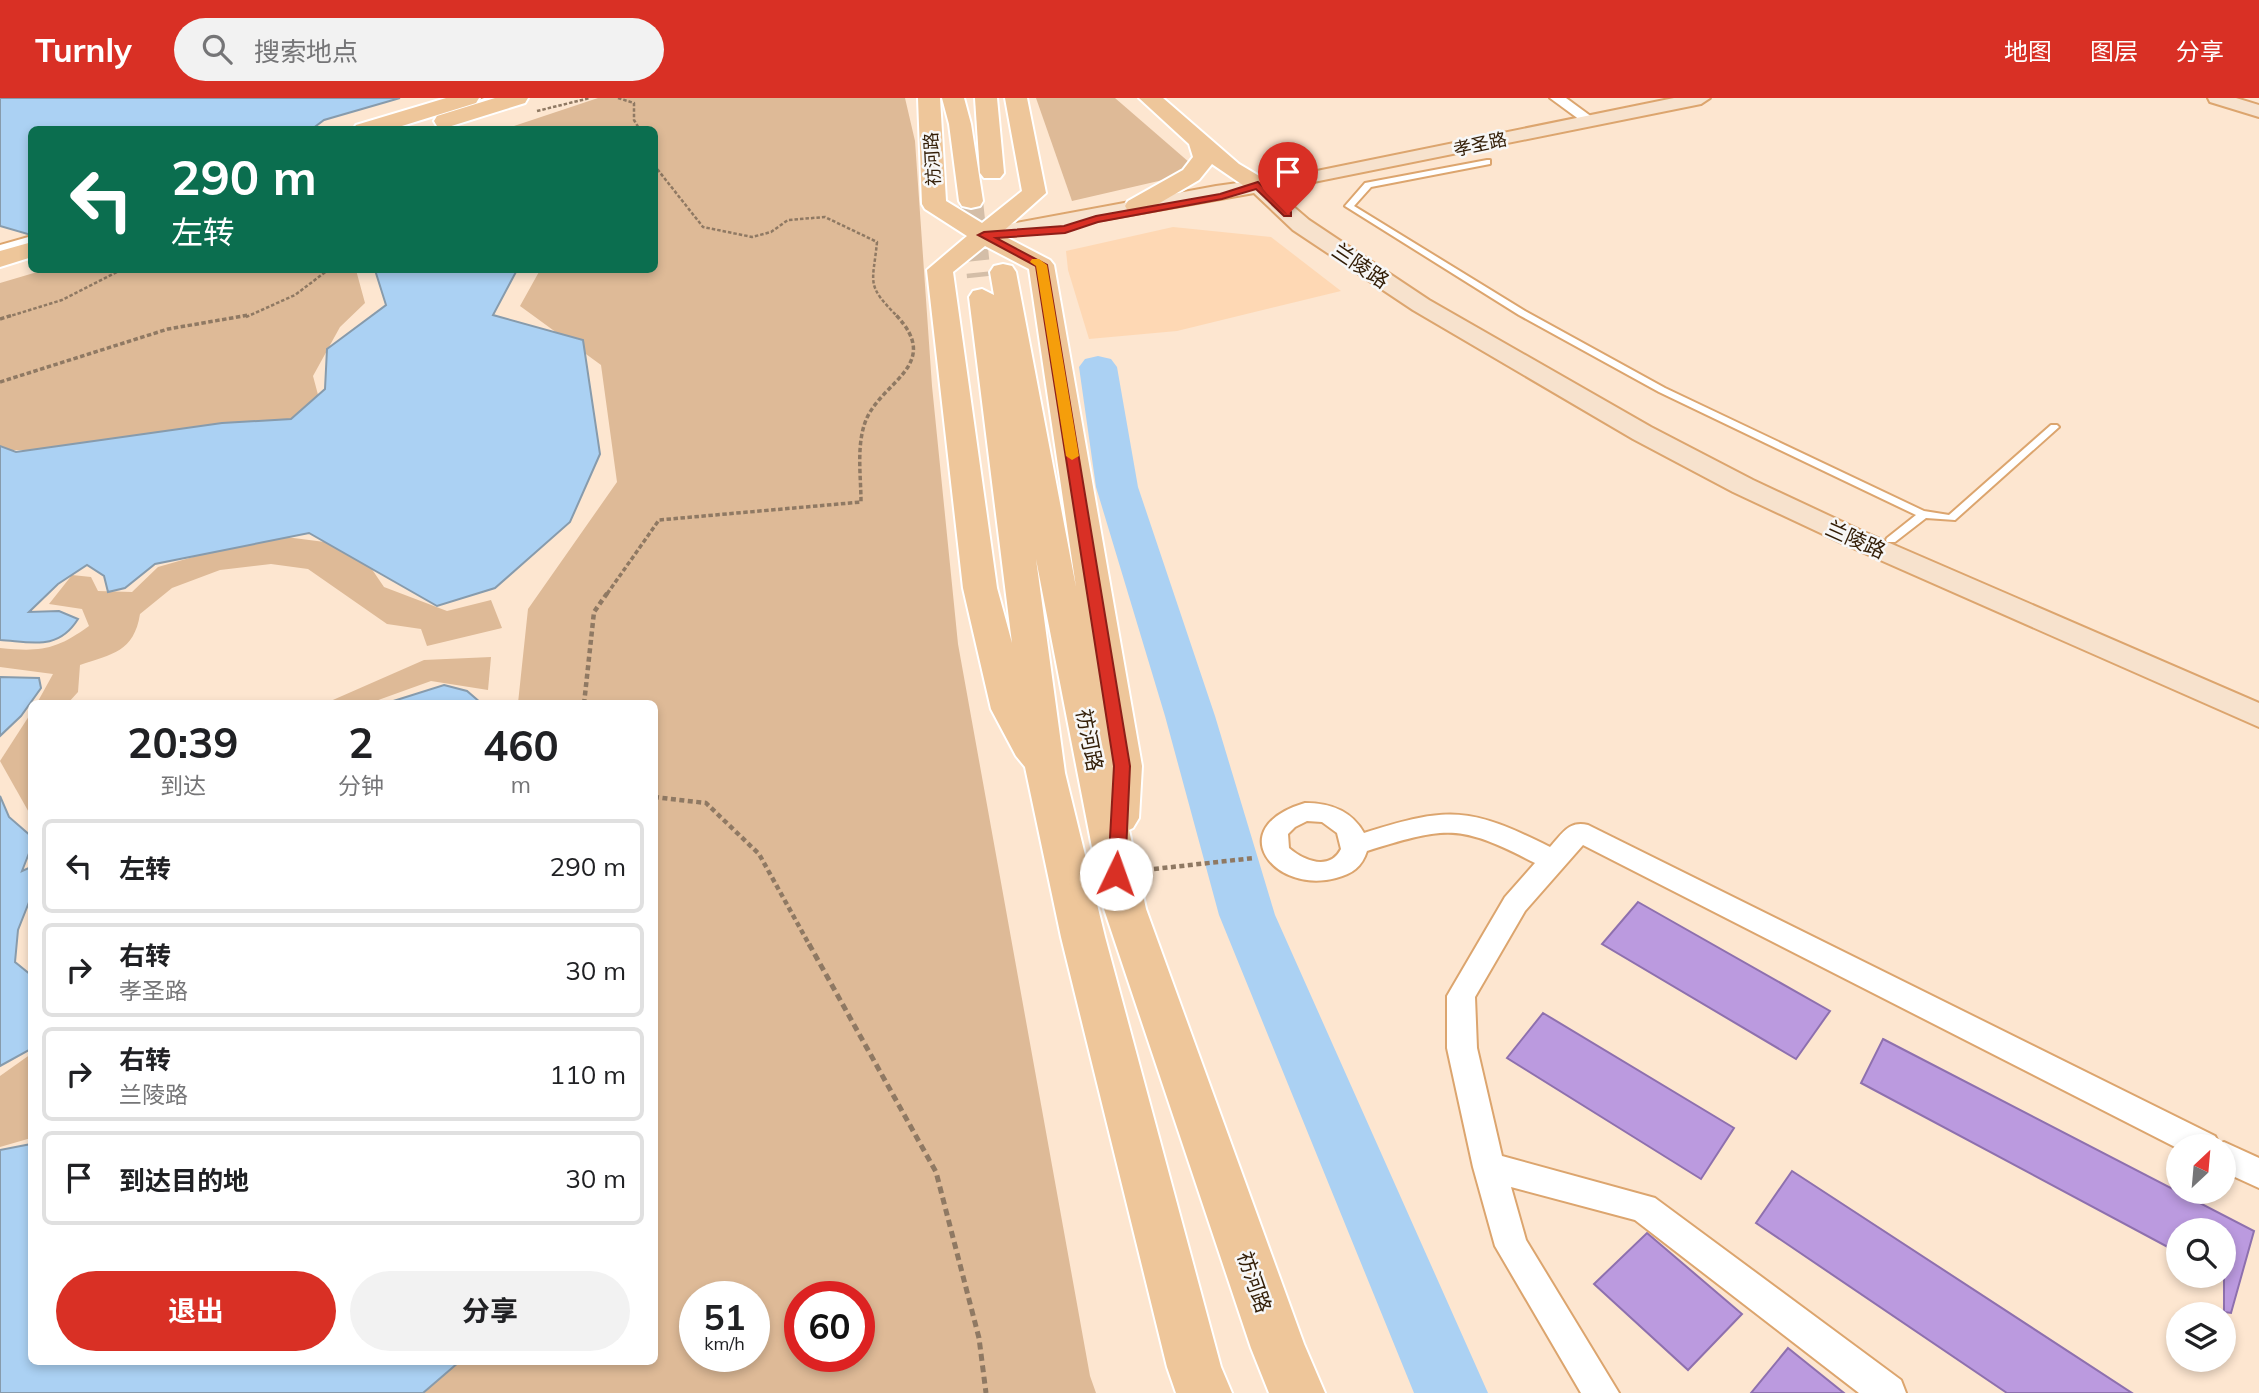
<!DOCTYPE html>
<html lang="zh">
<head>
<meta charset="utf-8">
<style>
  body { margin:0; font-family:Mulish,"Noto Sans SC",sans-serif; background:#f2f2f2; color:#202124; height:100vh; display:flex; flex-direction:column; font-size:26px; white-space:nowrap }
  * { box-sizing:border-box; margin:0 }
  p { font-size:23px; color:#757577 }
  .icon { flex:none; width:38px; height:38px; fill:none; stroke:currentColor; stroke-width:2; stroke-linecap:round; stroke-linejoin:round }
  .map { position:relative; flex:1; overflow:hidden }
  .panel { position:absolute; left:28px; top:602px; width:630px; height:665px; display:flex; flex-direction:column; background:#fff; border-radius:10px; box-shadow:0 4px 10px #0003 }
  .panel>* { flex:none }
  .guide { position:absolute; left:28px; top:28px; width:630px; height:147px; border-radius:10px; box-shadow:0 4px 10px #0003; background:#0b6e4f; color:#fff; overflow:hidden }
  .needle { width:46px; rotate:26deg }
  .controls { position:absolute; left:2166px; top:1036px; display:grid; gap:14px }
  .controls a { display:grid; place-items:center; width:70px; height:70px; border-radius:50%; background:#fff; box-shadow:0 4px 10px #0003; font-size:35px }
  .speed { position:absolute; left:679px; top:1183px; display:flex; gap:14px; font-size:35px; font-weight:700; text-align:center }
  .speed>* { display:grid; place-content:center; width:91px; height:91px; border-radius:50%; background:#fff; box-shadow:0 4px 10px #0003; line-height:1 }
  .speed small { font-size:18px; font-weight:400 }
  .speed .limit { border:10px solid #d22; background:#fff; color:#111 }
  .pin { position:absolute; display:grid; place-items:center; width:60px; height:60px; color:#fff; margin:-72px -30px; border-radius:50% 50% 50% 0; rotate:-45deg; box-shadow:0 0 7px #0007 }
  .pin .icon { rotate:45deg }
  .me { position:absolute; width:77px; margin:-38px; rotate:3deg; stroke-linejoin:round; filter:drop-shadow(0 0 5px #0008) }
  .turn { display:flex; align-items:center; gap:24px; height:147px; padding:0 28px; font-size:32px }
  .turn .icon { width:91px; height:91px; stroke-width:2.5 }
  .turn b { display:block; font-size:49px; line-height:60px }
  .eta { display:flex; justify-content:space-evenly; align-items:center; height:119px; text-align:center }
  .eta b { font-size:42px; font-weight:700; line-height:49px }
  .cta { display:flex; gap:14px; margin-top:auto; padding:14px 28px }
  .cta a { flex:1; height:80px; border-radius:42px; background:#d93025; color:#fff; font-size:28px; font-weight:700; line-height:80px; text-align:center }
  .cta a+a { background:#f2f2f2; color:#202124 }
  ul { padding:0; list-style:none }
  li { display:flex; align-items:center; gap:21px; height:94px; margin:0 14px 10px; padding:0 14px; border:4px solid #e0e0e0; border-radius:10px }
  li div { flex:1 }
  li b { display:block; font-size:26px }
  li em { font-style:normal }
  header { display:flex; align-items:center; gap:42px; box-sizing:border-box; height:98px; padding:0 35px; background:#d93025; color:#fff }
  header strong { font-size:33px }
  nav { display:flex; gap:38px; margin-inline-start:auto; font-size:24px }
  .search { width:490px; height:63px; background:#f2f2f2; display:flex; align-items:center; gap:18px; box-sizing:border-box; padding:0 24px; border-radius:38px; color:#757577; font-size:26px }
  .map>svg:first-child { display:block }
  .built { fill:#fed8b4 }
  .green { fill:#deba97; fill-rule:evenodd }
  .water { fill:#abd1f3; stroke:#879bac; stroke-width:2 }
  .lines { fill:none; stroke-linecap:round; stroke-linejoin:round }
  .river { fill:#abd1f3; fill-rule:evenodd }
  .building { fill:#bb9adf; stroke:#8e70ae; stroke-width:2 }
  .primary-tunnel { stroke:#d4bea8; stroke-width:24; stroke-dasharray:24 12; stroke-linecap:butt }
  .service-casing { stroke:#dca56e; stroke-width:4 }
  .minor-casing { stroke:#dca56e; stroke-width:4 }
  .secondary-casing { stroke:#dca56e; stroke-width:4 }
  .primary-casing { stroke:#fff; stroke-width:4 }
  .path-far3 { stroke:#8f7963; stroke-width:2.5; stroke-dasharray:3.5 2; stroke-linecap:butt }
  .path-far2 { stroke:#8f7963; stroke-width:3.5; stroke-dasharray:4.5 2.5; stroke-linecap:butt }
  .path-far1 { stroke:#8f7963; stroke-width:4.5; stroke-dasharray:5 3.5; stroke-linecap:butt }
  .path { stroke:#8f7963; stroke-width:5; stroke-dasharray:7 4.5; stroke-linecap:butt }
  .service { fill:#fff; fill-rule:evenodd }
  .minor { fill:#fff; fill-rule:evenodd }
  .secondary { fill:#f7e2cd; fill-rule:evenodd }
  .primary { fill:#eec69a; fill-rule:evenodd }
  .route { fill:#d93025; stroke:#8d1f18; stroke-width:2 }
  .slow { fill:#f59e0b }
  .labels { text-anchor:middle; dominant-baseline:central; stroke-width:5; stroke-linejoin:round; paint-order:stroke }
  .far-street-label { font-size:18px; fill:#321d06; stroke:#f7f7f7 }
  .street-label { font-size:21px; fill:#321d06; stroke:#f7f7f7 }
</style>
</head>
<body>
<header>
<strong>Turnly</strong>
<div class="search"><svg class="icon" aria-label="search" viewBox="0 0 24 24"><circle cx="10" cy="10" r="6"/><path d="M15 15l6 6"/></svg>搜索地点</div>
<nav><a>地图</a><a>图层</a><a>分享</a></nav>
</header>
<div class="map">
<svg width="2259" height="1295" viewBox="0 0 2259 1295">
  <rect width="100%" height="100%" fill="#fde6d0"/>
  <polygon class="built" points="1173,129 1271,139 1341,193 1177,233 1089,241 1068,172 1066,153"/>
  <g class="green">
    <path d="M 598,0 L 905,0 L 915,43 L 932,288 L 958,546 L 1090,1278 L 1096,1295 L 395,1295 L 461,1264 L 654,1264 L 654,606 L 518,605 L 528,511 L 617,384 L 601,267 L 520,208 L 540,172 L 654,172 L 654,32 L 505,31 ZM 695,1199 L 754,1199 L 754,1258 L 695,1258 ZM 800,1199 L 859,1199 L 859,1258 L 800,1258 Z"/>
    <polygon points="1036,0 1115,0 1190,65 1176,79 1072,103"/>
    <polygon points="44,172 356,172 365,205 340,229 313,278 321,308 297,328 140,352 0,352 0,185"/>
    <path d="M 270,437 L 356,448 L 384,489 L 447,513 L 491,502 L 502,530 L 427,548 L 421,531 L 387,526 L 308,471 L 271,466 L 220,472 L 172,490 L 140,516 C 134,554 112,556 80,567 L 78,594 L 68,605 L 37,605 L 53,576 L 0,569 L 0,550 C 40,554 56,552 89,528 L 82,511 L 49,506 L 72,477 L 91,479 L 98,493 L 132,494 L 158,469 Z"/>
    <polygon points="491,559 488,592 431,583 370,605 326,605 424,562"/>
    <polygon points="31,615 31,718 0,663"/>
    <polygon points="31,956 31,1040 0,1049 0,978"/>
  </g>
  <g class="water">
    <polygon points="0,0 400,0 324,22 312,31 32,32 31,137 0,128"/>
    <path d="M 375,172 L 517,172 L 493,217 L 583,242 L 600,356 L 570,424 L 495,490 L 437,508 L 309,435 L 155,466 L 125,490 L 108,494 L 104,478 L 87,467 L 58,486 L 29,514 L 59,513 L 78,521 C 58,553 32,544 0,542 L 0,348 L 16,354 L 222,325 L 291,321 L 325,291 L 327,251 L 386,207 Z"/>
    <polygon points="0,579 39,580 41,590 21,618 0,638"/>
    <polygon points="444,587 467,593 481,605 387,605"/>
    <polygon points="0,698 9,719 32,739 31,750 22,773 31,769 31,799 18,832 15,864 31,877 31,951 0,968"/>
    <polygon points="31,1046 32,1264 459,1264 423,1295 0,1295 0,1052"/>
  </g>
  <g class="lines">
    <polygon class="river" points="1098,258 1111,261 1117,269 1138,389 1215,618 1275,817 1488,1295 1414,1295 1219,817 1165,618 1096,389 1079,269 1085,261"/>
  </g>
  <g class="building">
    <polygon points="1638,804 1830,913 1796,961 1602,846"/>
    <polygon points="1543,915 1734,1030 1701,1081 1507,960"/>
    <polygon points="1883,941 2254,1133 2231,1215 2224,1214 2224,1132 2179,1132 2179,1155 1861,985"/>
    <polygon points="1792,1073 2132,1295 2007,1295 1756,1125"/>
    <polygon points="1647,1135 1742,1216 1688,1272 1594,1186"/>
    <polygon points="1788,1250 1844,1295 1751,1295"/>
  </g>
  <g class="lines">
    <polyline class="primary-tunnel" points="971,103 979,179"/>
    <defs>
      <g id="service">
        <polygon points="484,0 494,0 464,10 459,9"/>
        <polygon points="1487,62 1490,62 1490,66 1371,89 1354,108 1525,213 1665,290 1924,413 1949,417 2051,327 2057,327 2059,329 1955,422 1926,420 1895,444 1887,444 1886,442 1887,440 1916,417 1659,294 1519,217 1345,108 1365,85"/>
        <polygon points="32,138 32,143 0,152 0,147"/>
      </g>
      <g id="minor">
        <polygon points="1550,0 1566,0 1592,19 1585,23 1580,22"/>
        <path d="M 1305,705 C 1330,705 1351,712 1364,735 C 1449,708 1470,709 1550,749 C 1562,736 1569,722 1588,727 L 2215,1038 L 2219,1046 L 2224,1044 L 2259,1060 L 2259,1090 L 2224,1074 L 2224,1048 L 2179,1048 L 2179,1051 L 1583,747 L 1525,813 L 1475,899 L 1477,950 L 1502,1058 L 1655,1100 L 1901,1282 L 1906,1295 L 1859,1295 L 1635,1122 L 1511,1089 L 1526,1142 L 1619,1295 L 1581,1295 L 1495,1148 L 1473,1069 L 1447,950 L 1447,898 L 1505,799 L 1535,765 C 1459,726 1448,728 1367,753 C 1362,769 1352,776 1336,780 C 1275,797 1221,730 1305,705 ZM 1307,723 L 1322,724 L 1337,735 L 1341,751 C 1330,773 1304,763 1289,750 L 1288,736 L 1295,729 Z"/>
      </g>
      <g id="secondary">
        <polygon points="1674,0 1710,0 1701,6 1274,92 1309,122 1429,202 1651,329 1753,382 1864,434 2259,605 2259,629 1844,446 1733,394 1633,341 1413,212 1293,132 1254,95 983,143 975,142 972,137 975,132 983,131 1216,88 1302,76"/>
        <polygon points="2208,0 2236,0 2259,7 2259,19 2210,4"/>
      </g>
      <g id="primary">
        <polygon points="446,0 479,0 476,5 389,32 353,32 356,27"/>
        <polygon points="495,0 528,0 525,5 445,30 437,28 434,23 437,18"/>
        <path d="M 918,0 L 940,0 L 946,103 L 982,125 L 1022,93 L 1005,0 L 1027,0 L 1046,95 L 1000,136 L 1050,162 L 1054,167 L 1142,668 L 1139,720 L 1133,730 L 1129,732 L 1146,811 L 1304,1246 L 1325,1295 L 1269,1295 L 1251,1250 L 1104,811 L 1036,461 L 1065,675 L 1105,839 L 1221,1269 L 1232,1295 L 1176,1295 L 1167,1269 L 1061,839 L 1025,669 L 1016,658 L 991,611 L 963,490 L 927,172 L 967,138 L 925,111 L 922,106 ZM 985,148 L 1029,171 L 1076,489 L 1016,174 L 1012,168 L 1003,166 L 994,168 L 990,174 L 994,197 L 982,191 L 973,193 L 969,199 L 1012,545 L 997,490 L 953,174 Z"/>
        <polygon points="942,0 964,0 971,26 983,103 980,108 971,110 962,108 959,103 949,26"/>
        <polygon points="975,0 997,0 1004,75 1000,80 984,80 980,75"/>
        <polygon points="1139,0 1163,0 1239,66 1266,82 1270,87 1266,92 1250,92 1212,66 1199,82 1146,113 1137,115 1128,113 1125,108 1128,103 1183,72 1193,59 1189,46"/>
        <polygon points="32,144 32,159 0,169 0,153"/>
      </g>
    </defs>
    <use href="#service" class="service-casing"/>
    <use href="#minor" class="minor-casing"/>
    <use href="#secondary" class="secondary-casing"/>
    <use href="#primary" class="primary-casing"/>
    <g class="path-far3">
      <polyline points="618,0 634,5 634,22 640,32"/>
      <polyline points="537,13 590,0"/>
      <path d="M 654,67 L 703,129 L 752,139 L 771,134 L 788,122 L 825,119 L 877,144 C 873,186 865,186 898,219"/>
      <polyline points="7,219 62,202 121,172"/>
      <polyline points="246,219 295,197 328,172"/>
    </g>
    <g class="path-far2">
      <polyline points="0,221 13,217"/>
      <polyline points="0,284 168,231 249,217"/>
      <path d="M 607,496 L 659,422 L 861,404 C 861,378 856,347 866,322 C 882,283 943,267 896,217"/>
    </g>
    <g class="path-far1">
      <polyline points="584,606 594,514 608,494"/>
      <polyline points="654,699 706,705 759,756 810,848"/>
      <polyline points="1154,771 1254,760"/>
    </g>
    <polyline class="path" points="809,846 936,1074 979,1240 986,1295"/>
    <use href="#service" class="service"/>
    <use href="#minor" class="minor"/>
    <use href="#secondary" class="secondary"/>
    <use href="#primary" class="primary"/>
  </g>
  <polygon class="route" points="1258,84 1291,114 1291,118 1284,118 1256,91 1222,101 1098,124 1065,135 996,140 1047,167 1130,668 1125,776 1122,780 1110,780 1108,776 1114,668 1036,168 978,137 984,134 1064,128 1096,118 1220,96"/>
  <polygon class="slow" points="1032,161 1039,161 1047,167 1079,358 1072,362 1066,358 1036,168 1030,164"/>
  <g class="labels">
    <g class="far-street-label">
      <text transform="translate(1480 46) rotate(-12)">孝圣路</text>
      <text transform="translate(932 61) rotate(-93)">祊河路</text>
    </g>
    <g class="street-label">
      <text transform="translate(1361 167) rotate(34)">兰陵路</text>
      <text transform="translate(1856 441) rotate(24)">兰陵路</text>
      <text transform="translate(1090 642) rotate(79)">祊河路</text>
      <text transform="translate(1255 1184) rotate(71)">祊河路</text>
    </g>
  </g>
</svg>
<div class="controls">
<a><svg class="needle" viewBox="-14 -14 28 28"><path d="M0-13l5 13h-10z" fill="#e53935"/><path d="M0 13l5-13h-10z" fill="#757577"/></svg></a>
<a><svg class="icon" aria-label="search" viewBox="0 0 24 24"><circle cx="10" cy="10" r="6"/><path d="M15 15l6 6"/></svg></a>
<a><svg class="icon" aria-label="layers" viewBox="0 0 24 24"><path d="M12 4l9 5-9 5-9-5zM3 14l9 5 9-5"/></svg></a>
</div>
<div class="speed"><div>51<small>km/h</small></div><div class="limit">60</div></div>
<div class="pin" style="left:1288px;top:116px;background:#d93025"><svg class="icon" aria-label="arrive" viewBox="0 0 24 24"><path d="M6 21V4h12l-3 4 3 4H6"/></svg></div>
<svg class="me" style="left:1116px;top:776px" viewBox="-20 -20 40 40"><circle r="19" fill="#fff"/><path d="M0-13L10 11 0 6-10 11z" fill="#d93025"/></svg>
<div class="guide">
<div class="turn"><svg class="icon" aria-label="left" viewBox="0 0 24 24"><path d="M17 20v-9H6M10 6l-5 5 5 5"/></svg><div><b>290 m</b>左转</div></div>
</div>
<section class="panel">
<div class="eta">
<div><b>20:39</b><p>到达</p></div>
<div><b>2</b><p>分钟</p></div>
<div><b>460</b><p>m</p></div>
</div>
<ul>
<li><svg class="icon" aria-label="left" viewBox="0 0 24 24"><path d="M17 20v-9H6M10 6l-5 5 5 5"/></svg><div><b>左转</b></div><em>290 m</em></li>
<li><svg class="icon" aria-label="right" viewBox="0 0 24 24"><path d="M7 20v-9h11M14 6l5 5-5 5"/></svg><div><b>右转</b><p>孝圣路</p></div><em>30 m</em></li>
<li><svg class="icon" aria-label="right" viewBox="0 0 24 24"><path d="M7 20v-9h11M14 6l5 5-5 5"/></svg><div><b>右转</b><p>兰陵路</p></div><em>110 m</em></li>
<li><svg class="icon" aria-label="arrive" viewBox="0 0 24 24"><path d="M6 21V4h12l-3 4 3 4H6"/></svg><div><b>到达目的地</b></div><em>30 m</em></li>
</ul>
<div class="cta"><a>退出</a><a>分享</a></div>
</section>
</div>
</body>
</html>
